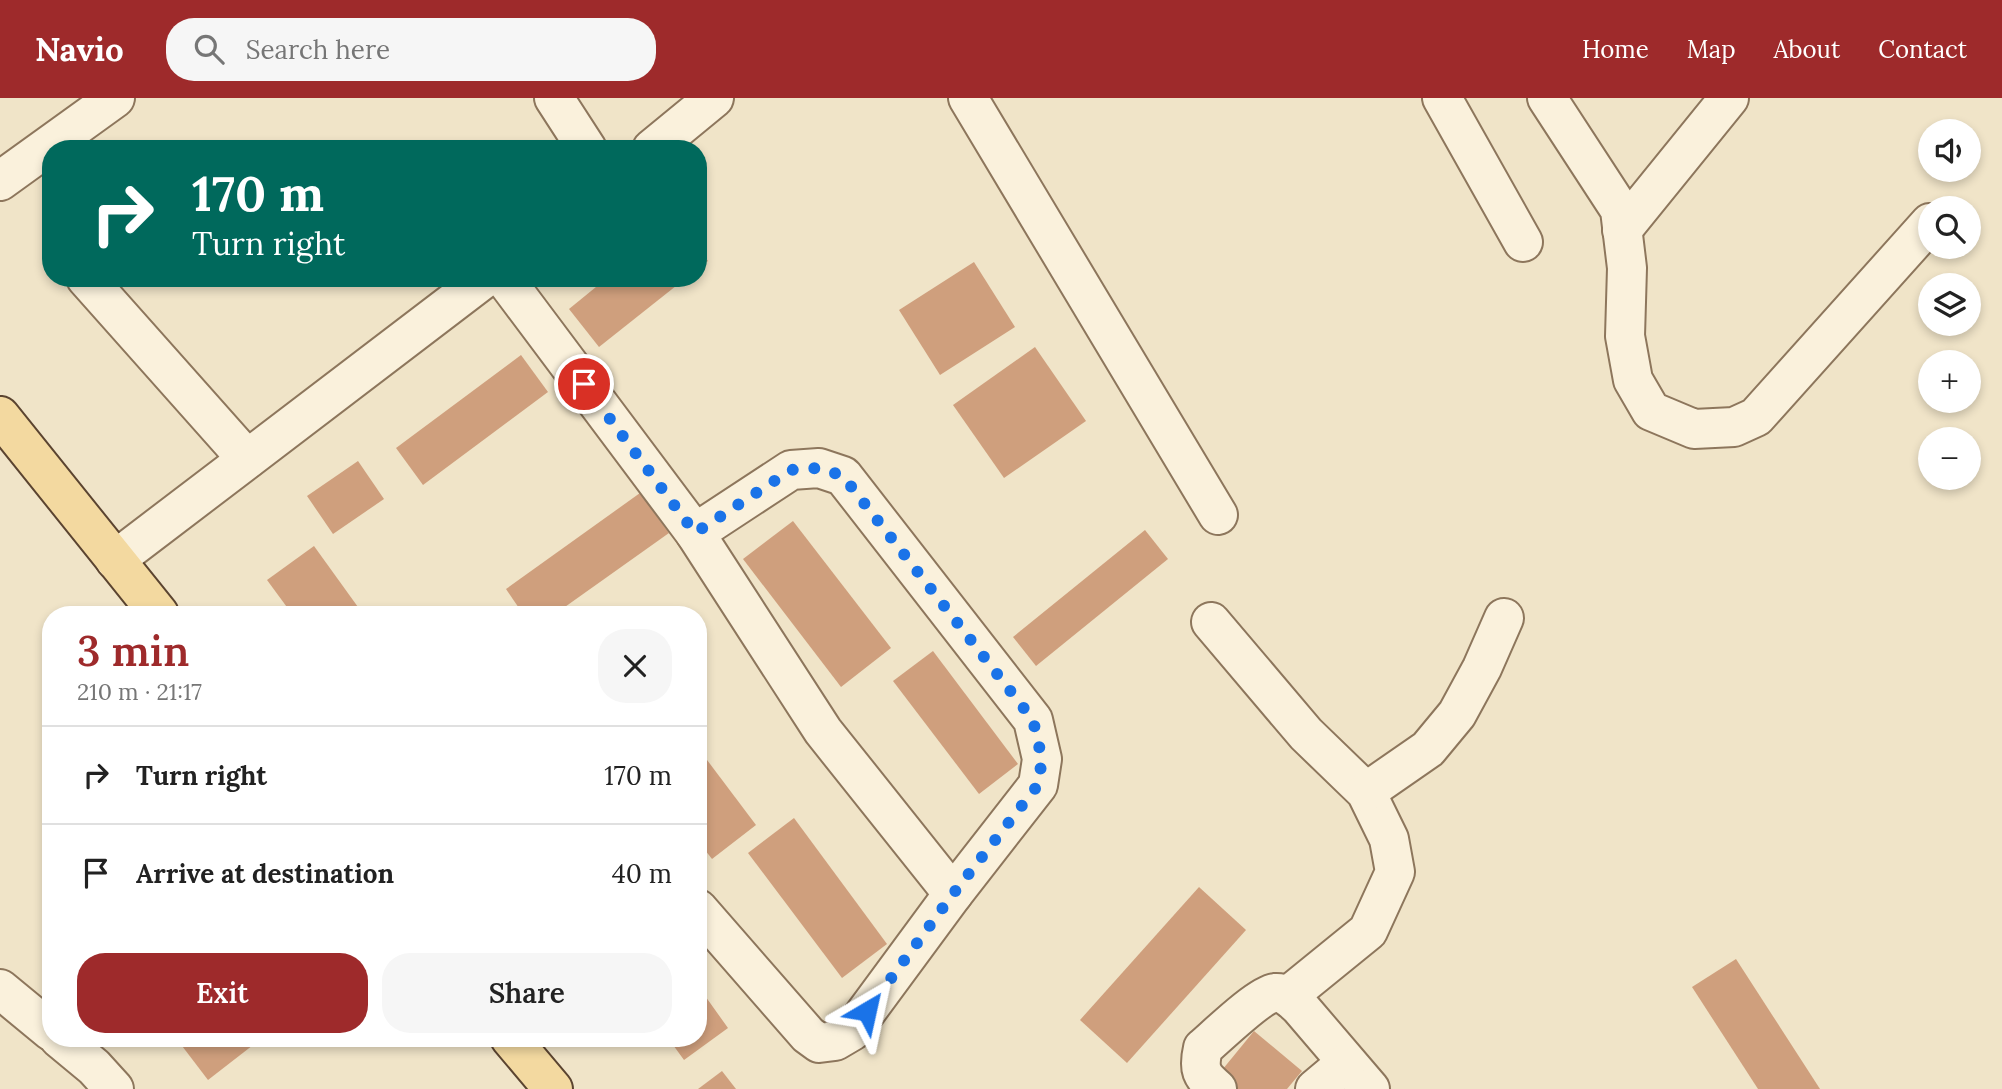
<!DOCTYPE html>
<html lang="en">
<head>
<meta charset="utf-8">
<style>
  body { margin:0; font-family:Lora,serif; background:#f6f6f6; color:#222; height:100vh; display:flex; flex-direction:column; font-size:26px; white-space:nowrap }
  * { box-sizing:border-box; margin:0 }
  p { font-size:23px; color:#767676 }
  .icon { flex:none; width:38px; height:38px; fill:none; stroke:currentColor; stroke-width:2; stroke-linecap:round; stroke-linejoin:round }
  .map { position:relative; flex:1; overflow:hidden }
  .drawer { position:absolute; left:42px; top:508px; width:665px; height:441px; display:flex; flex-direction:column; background:#fff; border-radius:28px; box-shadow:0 4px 10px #0003 }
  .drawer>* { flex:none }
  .guide { position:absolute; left:42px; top:42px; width:665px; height:147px; border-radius:28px; box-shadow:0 4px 10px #0003; background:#00695c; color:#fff; overflow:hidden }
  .buttons { position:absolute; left:1918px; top:21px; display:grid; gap:14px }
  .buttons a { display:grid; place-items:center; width:63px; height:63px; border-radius:50%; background:#fff; box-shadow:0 4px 10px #0003; font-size:35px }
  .pin { position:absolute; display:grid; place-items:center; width:60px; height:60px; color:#fff; margin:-30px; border:4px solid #fff; border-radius:50%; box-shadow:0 2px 7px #0007 }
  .me { position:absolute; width:77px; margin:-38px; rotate:36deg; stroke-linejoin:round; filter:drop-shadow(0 0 5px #0008) }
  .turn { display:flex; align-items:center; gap:24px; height:147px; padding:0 35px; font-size:32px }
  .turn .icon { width:91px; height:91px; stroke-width:2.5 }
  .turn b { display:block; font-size:49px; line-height:60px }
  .round { display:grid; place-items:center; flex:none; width:74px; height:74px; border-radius:28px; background:#f6f6f6 }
  .headline { display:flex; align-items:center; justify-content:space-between; height:119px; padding:0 35px }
  h1 { font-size:42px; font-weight:600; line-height:52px; color:#9e2a2b }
  .action { display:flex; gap:14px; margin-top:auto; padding:14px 35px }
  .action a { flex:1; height:80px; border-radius:28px; background:#9e2a2b; color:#fff; font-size:28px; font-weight:600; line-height:80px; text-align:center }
  .action a+a { background:#f6f6f6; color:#222 }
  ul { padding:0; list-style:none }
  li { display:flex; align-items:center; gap:21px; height:98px; padding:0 35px; border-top:2px solid #e0e0e0 }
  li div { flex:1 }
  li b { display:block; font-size:26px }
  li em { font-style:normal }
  header { display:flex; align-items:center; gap:42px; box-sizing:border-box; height:98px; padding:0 35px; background:#9e2a2b; color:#fff }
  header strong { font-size:33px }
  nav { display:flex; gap:38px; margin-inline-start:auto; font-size:24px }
  .search { width:490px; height:63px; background:#f6f6f6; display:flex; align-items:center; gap:18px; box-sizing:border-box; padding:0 24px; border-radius:28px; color:#767676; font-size:26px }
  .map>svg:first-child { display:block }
  .building { fill:#cf9f7d }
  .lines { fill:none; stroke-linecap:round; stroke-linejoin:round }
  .minor-casing { stroke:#8d765c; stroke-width:42 }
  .major-casing { stroke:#5b4430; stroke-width:42 }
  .minor { stroke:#faf1dc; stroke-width:38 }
  .major { stroke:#f3d9a0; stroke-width:38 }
  .route { stroke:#1a73e8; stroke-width:12; stroke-dasharray:0 21.6 }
</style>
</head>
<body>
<header>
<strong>Navio</strong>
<div class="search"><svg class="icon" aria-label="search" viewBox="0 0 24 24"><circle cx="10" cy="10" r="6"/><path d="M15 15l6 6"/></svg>Search here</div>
<nav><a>Home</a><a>Map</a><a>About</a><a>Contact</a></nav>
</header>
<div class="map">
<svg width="2002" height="991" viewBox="0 0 2002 991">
  <rect width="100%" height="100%" fill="#f0e4c8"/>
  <g class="building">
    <polygon points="698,150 708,163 698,170"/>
    <polygon points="974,164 1015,229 940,277 899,212"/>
    <polygon points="607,180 686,180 599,249 569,211"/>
    <polygon points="1035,249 1086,323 1004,380 953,307"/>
    <polygon points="521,257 548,294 423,387 396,350"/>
    <polygon points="358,363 384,401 333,436 307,398"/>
    <polygon points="640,395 669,435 555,516 523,516 506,491"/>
    <polygon points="793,423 891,550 841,589 743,461"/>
    <polygon points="1145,432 1168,461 1036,568 1013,539"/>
    <polygon points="314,448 363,516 292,516 267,482"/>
    <polygon points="933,553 1018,666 979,696 893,583"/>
    <polygon points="698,650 756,727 712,761 698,743"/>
    <polygon points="794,720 887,846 842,880 748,755"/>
    <polygon points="1199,789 1246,832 1127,965 1080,922"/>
    <polygon points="1736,861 1820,991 1758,991 1692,889"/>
    <polygon points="698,888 728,930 684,962 668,940 698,940"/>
    <polygon points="1254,933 1302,973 1287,991 1235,991 1218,977"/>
    <polygon points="176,940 262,940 208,982"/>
    <polygon points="722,973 736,991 698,991"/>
  </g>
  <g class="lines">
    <defs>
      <g id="minor">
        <polyline points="554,0 587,51"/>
        <polyline points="968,0 1218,417"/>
        <polyline points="1442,0 1523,144"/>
        <polyline points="1547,0 1620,112 1627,170 1625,238 1633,282 1651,313 1694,331 1734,329 1756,319 1930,125"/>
        <polyline points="652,51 714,0"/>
        <polyline points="0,83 115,0"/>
        <polyline points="1622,132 1729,0"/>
        <polyline points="86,180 247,361"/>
        <polyline points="504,180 695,435 823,633 953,796"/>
        <polyline points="695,435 791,372 819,370 843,378 1033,622 1042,661 1038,687 953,796 852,933 835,943 819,945 808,937 698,811"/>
        <polyline points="115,462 485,180"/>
        <polyline points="1211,524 1306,636 1366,694 1389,741 1395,774 1368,833 1288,898"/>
        <polyline points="1366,694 1428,651 1457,616 1482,570 1504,520"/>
        <polyline points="0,891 51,933"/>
        <polyline points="59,940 94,969 114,991"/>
        <path d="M 1217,991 C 1201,977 1198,972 1203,950 C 1217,938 1259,897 1275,895 C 1285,894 1292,902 1299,908 L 1370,991"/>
        <polyline points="1315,991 1346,965"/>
      </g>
      <g id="major">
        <polyline points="0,318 159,516"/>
        <polyline points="510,940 553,991"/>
      </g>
    </defs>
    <use href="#minor" class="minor-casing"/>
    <use href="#major" class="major-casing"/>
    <use href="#minor" class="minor"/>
    <use href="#major" class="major"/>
  </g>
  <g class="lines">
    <polyline class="route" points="584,286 695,435 791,372 819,370 843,378 1033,622 1042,661 1038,687 953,796 867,913"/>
  </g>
</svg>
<div class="buttons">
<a><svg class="icon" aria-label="sound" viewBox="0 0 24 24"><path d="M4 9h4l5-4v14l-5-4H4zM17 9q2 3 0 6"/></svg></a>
<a><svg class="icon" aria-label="search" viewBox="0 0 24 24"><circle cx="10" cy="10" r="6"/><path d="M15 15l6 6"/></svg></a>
<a><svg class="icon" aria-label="layers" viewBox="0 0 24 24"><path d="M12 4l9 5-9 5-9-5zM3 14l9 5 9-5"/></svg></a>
<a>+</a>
<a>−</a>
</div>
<div class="pin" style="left:584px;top:286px;background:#d93025"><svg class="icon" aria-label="arrive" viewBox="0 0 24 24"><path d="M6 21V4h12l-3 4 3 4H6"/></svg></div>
<svg class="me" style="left:867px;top:913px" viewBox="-20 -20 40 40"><path d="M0-17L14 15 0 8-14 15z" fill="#1a73e8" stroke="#fff" stroke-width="4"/></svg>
<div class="guide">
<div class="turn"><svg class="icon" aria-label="right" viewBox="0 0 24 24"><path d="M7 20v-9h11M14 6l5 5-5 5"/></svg><div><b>170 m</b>Turn right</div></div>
</div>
<section class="drawer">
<div class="headline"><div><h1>3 min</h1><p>210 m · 21:17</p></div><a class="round"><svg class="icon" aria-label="close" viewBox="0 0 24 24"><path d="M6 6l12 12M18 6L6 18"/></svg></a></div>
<ul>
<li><svg class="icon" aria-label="right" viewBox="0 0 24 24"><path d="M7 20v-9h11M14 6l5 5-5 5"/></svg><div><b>Turn right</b></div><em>170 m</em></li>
<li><svg class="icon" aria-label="arrive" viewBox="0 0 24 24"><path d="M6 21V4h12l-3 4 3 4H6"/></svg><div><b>Arrive at destination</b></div><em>40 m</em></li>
</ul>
<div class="action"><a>Exit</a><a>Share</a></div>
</section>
</div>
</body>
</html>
